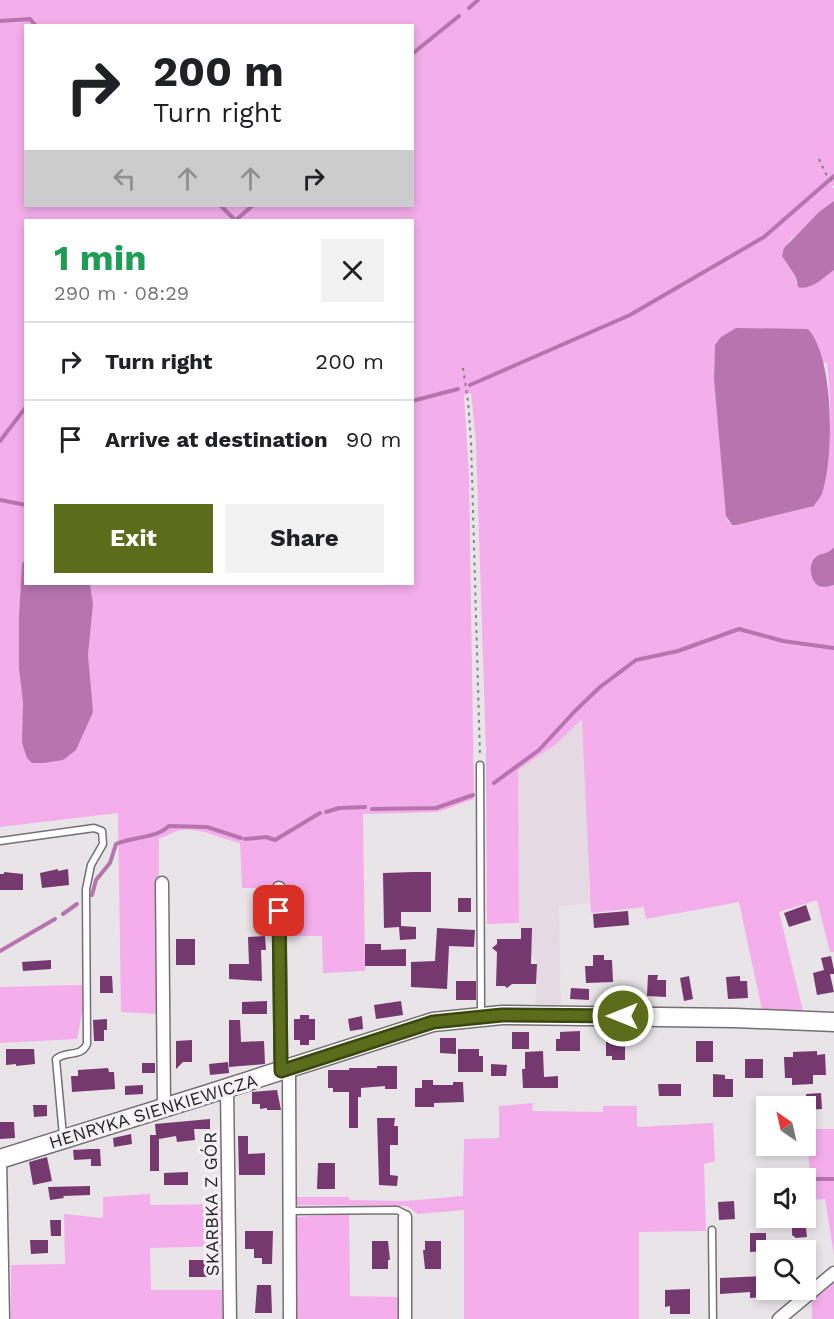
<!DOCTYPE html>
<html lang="en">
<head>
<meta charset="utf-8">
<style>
  body { margin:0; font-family:"Work Sans",sans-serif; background:#f2f2f2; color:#202124; height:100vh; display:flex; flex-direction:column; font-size:22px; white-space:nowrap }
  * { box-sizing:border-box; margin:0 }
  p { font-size:20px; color:#757577 }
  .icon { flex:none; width:33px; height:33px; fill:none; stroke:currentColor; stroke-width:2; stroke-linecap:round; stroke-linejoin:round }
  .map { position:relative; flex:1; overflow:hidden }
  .sheet { position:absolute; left:24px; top:219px; width:390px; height:366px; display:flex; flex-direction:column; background:#fff; border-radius:0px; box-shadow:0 3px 9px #0003 }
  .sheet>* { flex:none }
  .hud { position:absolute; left:24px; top:24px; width:390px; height:183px; border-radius:0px; box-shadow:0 3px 9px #0003; background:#fff; color:#202124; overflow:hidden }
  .needle { width:39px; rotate:326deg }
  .controls { position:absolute; left:756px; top:1096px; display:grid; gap:12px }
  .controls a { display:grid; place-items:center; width:60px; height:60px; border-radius:0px; background:#fff; box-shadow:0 3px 9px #0003; font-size:30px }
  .pin { position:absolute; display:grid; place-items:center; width:51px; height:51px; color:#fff; margin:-26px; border-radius:12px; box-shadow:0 3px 9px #0006 }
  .me { position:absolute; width:66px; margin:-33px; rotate:270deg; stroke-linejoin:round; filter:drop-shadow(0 0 4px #0008) }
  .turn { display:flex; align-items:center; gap:21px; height:126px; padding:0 30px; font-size:27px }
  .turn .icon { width:78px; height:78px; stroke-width:2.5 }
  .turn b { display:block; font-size:42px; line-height:51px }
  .lanes { display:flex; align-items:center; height:57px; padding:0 30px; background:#0003; justify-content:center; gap:30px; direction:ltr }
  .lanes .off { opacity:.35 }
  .round { display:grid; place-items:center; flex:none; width:63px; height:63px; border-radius:0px; background:#f2f2f2 }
  .head { display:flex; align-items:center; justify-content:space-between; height:102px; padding:0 30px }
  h1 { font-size:36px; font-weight:700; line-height:45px; color:#1e9e55 }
  .action { display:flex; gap:12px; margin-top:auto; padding:12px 30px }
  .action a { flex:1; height:69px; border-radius:0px; background:#5b6d1a; color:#fff; font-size:24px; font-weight:700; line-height:69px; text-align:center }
  .action a+a { background:#f2f2f2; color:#202124 }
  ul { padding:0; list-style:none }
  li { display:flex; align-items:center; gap:18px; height:78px; padding:0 30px; border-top:2px solid #e0e0e0 }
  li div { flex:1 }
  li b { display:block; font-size:22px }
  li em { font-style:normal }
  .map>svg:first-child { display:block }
  .built { fill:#e5d9e3 }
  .green { fill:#f4aeeb; fill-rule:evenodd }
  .water { fill:#b774ae }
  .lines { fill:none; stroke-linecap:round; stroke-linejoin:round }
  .stream { stroke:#b774ae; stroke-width:4 }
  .building { fill:#75386f }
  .lane-casing { stroke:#746f73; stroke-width:9 }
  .street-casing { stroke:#746f73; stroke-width:15 }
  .secondary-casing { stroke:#746f73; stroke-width:21 }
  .path { stroke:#868386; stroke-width:2; stroke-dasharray:3 4.5; stroke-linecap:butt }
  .lane { stroke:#fff; stroke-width:6 }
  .street { stroke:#fff; stroke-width:12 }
  .secondary { stroke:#fff; stroke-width:18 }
  .route-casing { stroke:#3b4711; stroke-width:15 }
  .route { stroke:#5b6d1a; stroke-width:10 }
  .labels { text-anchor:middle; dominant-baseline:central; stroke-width:6; stroke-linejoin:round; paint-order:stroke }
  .street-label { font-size:18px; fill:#262426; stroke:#f6f1f5 }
</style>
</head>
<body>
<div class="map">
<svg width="834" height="1319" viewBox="0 0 834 1319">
  <rect width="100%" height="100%" fill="#e9e4e8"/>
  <polygon class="built" points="583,718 590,903 559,906 561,1008 535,1006 537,964 531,952 532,928 519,928 518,770 556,744"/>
  <g class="green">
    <path d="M 0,0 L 834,0 L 834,185 L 831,188 L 834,188 L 834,201 L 820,211 L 813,220 L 790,240 L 782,256 L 796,277 L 796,283 L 809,287 L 834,270 L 834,547 L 829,553 L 815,557 C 807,570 814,577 822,587 L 834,585 L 834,952 L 830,952 L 817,900 L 779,912 L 803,1011 L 762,1010 L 739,902 L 646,919 L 644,907 L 591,913 L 582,719 L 556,744 L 518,770 L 519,923 L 487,924 L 486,751 L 476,442 L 471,393 L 464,395 L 469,476 L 474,799 L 438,812 L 363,814 L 365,971 L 323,973 L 322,936 L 285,936 L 284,888 L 242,888 L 240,843 C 221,840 198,825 177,831 C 171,833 166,837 159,838 L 158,1014 L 121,1012 L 118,813 L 0,827 ZM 26,26 L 412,26 L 412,206 L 26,206 ZM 26,220 L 412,220 L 412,584 L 90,584 L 93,604 L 88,655 L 89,673 L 23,703 C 18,656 19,611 22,565 L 26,559 ZM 715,345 L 827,363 C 832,406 834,469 814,506 L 738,525 L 732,525 L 727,520 L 714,380 Z"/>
    <polygon points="82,985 83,1008 77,1039 0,1043 0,987"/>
    <polygon points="533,1103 532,1111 603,1112 603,1106 637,1106 637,1127 713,1123 715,1161 704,1164 706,1231 639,1232 639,1319 464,1319 464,1210 418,1214 407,1206 295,1205 295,1197 349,1197 349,1200 405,1201 463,1196 464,1139 499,1138 499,1106"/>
    <polygon points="807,1129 834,1129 834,1255 825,1199 811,1200"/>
    <polygon points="150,1194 150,1205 224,1204 225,1246 150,1248 151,1290 225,1290 225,1319 11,1319 11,1265 65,1264 64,1214 103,1218 103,1197"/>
    <polygon points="349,1214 350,1296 400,1297 400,1319 295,1319 295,1217"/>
    <polygon points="834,1283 834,1319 812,1319 812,1301"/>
  </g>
  <g class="water">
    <path d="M 834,201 L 834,270 C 824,277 811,291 798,287 L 796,277 L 782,256 L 784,248 L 820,211 Z"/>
    <path d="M 736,328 L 808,329 C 834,357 834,453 823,490 C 822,496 817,501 814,506 L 737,525 L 732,525 L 726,516 L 714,380 L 715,345 L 721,337 Z"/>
    <path d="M 834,547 L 834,585 C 830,586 823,588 819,586 C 811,582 808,566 814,559 C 819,552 829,555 834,547 Z"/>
    <polygon points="25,559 26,584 90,584 93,604 88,655 93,712 76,750 63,760 44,763 32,763 27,758 22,743 23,703 19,668 19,616 22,564"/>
  </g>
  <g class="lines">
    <g class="stream">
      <polyline points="469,8 478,0"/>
      <polyline points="0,21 30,19 36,26"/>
      <polyline points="412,54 459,16"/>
      <polyline points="221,206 235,220"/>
      <polyline points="236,220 252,206"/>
      <polyline points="470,385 630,315 764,237 834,176"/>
      <polyline points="412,401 458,389"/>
      <polyline points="0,441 26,407"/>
      <polyline points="0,500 26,505"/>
      <polyline points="494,783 539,750 575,711 600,687 636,660 678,651 739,629 783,641 834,648"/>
      <polyline points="372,809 436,808 473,795"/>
      <polyline points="326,812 339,808 365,807"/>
      <polyline points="245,839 266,837 275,840 320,813"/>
      <path d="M 92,895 L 96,880 L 110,863 L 116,844 C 134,836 155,839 169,826 L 207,827 L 241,838"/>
      <polyline points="63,914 77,904"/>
      <polyline points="0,951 55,919"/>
      <polyline points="815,1179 834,1179"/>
    </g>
  </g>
  <g class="building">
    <polygon points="58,869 58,871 68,869 69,885 42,888 40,873"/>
    <polygon points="4,872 23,874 23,890 0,890 0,874 4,874"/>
    <polygon points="414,872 431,872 431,912 401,912 401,926 416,927 416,939 400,940 399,927 384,928 383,873"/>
    <rect x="458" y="898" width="13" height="14"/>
    <polygon points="806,905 811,920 789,927 784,913"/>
    <polygon points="628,911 629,925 594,928 593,914"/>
    <polygon points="437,928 475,930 474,947 449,946 447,989 411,987 411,962 435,961"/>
    <polygon points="521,928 532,928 531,964 537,964 536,984 512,984 507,988 505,986 496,986 497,952 492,948 497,944 497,939 521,939"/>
    <polygon points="265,936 266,950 261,950 262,981 229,979 229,964 249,964 248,937"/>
    <rect x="176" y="939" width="19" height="26"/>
    <polygon points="365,944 381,944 381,950 406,949 406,966 365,966"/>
    <polygon points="593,955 604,955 604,960 612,960 613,982 586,983 585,966 593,966"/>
    <polygon points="831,956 834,970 834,974 830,974 834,992 817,995 813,973 824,970 821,958"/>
    <polygon points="51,960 51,969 23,971 22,962"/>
    <polygon points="648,975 658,975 657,980 666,980 666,997 647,996"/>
    <polygon points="100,976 112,976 113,993 100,993"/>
    <polygon points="689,976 693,999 684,1001 680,978"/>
    <polygon points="740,976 740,981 747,981 748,998 728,999 726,977"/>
    <rect x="456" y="981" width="20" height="19"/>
    <polygon points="571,988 589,989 589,1000 570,999"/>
    <polygon points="267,1001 267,1014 242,1014 242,1002"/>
    <polygon points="401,1001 403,1015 376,1019 374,1005"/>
    <polygon points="300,1015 309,1015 309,1019 315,1019 315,1040 309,1040 309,1045 300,1045 300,1040 294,1040 294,1019 300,1019"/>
    <polygon points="362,1016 363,1029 350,1031 348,1019"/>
    <polygon points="107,1019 107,1030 104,1030 104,1041 94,1041 93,1020"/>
    <polygon points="229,1020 240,1020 241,1042 264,1041 265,1064 229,1067"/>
    <polygon points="580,1031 580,1051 556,1051 556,1039 560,1039 560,1032"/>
    <rect x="512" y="1032" width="17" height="17"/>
    <polygon points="440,1038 456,1038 456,1054 440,1053"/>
    <polygon points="606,1039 625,1039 625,1060 612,1060 612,1056 606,1056"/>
    <polygon points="192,1040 192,1062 183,1062 176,1069 176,1041"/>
    <rect x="696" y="1041" width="17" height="21"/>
    <polygon points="6,1049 34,1049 35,1064 16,1066 16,1064 6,1065"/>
    <polygon points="458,1049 479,1049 479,1056 483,1056 483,1072 458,1072"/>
    <polygon points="543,1051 544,1077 558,1076 558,1088 523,1088 522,1069 525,1069 525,1052"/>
    <polygon points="817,1051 817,1055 825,1054 826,1075 813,1075 813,1084 792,1085 792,1078 785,1078 784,1057 793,1057 793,1052"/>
    <rect x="745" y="1059" width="18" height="19"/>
    <polygon points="228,1062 229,1073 210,1075 209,1064"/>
    <rect x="142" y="1063" width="13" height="10"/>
    <polygon points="491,1064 507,1065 506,1076 491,1076"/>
    <polygon points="377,1066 397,1066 397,1089 385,1089 385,1086 361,1088 361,1097 358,1097 358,1128 349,1128 349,1092 333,1092 333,1088 328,1088 328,1070 349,1070 349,1068 377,1068"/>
    <polygon points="108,1068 109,1072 114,1072 115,1089 72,1092 71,1076 78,1076 78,1070"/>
    <polygon points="713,1074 725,1075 725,1079 733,1079 733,1097 713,1097"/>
    <polygon points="422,1080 433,1080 433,1085 453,1085 453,1082 463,1082 464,1102 434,1103 434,1107 415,1107 415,1088 422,1088"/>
    <polygon points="658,1084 681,1084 681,1096 659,1096"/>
    <polygon points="143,1085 143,1094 125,1095 125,1086"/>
    <polygon points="277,1090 281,1110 267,1110 267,1108 260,1109 260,1104 252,1104 252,1092"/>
    <polygon points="821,1093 822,1109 806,1110 806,1094"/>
    <polygon points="33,1105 47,1105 47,1116 34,1117"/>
    <polygon points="377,1118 395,1118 394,1126 398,1126 398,1145 390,1145 390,1175 398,1176 397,1186 379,1185"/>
    <polygon points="210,1119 210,1129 194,1129 195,1140 177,1142 176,1136 159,1139 159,1171 150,1171 150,1135 156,1135 155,1124"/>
    <polygon points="0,1122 14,1122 15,1138 0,1139"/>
    <polygon points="131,1134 132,1144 114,1147 113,1138"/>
    <polygon points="238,1136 248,1136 248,1154 265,1153 265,1175 239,1175"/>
    <polygon points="90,1149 100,1149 101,1166 91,1166 91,1159 74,1160 73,1150"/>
    <polygon points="47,1157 52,1181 33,1185 29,1162"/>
    <polygon points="318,1163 335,1163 335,1189 317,1189"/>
    <polygon points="188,1172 188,1185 164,1185 164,1173"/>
    <polygon points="90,1186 90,1195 63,1196 64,1198 50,1200 48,1187"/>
    <polygon points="734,1201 735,1219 719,1220 718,1202"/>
    <polygon points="792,1218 806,1218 806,1222 809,1225 806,1228 807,1237 796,1238 792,1235"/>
    <polygon points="50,1220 61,1220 61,1236 51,1236"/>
    <polygon points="245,1231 273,1231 272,1264 262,1264 262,1258 254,1258 254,1249 245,1249"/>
    <polygon points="750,1233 766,1233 766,1251 750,1252"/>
    <polygon points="30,1240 48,1240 48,1253 31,1254"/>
    <polygon points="372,1241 388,1241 390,1260 388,1260 388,1269 372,1269"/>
    <polygon points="425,1241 441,1241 441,1269 425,1269 423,1250 425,1250"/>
    <rect x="189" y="1260" width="26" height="17"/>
    <polygon points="764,1276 765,1297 750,1298 750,1292 720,1294 720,1278"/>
    <polygon points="257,1285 271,1285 272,1313 255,1313"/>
    <polygon points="690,1289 690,1314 670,1314 670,1306 665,1307 665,1290"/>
  </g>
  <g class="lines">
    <defs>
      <g id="lane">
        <polyline points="480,765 481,1016"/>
        <path d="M 0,841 L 94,828 L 102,831 L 103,844 L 91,865 L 86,889 L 87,1044 C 81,1058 66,1050 56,1059 L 63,1136"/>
        <polyline points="289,1211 397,1210 403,1213 405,1216"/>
        <polyline points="712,1230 713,1319"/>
      </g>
      <g id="street">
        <polyline points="162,883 164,1107"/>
        <polyline points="279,888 281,1071"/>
        <polyline points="289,1068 290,1319"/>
        <polyline points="227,1088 230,1319"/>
        <polyline points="0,1159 3,1319"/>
        <polyline points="405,1319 405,1217"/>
        <polyline points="779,1319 834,1273"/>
      </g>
      <polyline id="secondary" points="0,1159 205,1095 433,1022 502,1015 735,1018 834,1022"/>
    </defs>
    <use href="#lane" class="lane-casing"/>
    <use href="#street" class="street-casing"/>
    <use href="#secondary" class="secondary-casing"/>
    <g class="path">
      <polyline points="819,159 826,174 834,182"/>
      <polyline points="463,368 468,401 471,441 480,756"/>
    </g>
    <use href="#lane" class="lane"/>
    <use href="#street" class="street"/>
    <use href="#secondary" class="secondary"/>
  </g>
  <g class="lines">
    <defs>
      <polyline id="route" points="279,911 281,1071 433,1022 502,1015 623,1016"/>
    </defs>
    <use href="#route" class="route-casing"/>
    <use href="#route" class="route"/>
  </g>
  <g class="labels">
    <g class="street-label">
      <text transform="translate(153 1111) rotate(-17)">HENRYKA SIENKIEWICZA</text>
      <text transform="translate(211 1204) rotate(-91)">SKARBKA Z GÓR</text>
    </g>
  </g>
</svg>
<div class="controls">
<a><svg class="needle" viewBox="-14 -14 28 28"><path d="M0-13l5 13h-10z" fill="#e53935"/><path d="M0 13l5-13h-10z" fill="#757577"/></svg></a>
<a><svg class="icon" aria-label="sound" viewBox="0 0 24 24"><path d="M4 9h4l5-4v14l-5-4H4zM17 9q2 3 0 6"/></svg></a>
<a><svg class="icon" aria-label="search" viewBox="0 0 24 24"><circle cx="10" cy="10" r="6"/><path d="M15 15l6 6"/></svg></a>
</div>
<div class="pin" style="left:279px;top:911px;background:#d93025"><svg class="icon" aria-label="arrive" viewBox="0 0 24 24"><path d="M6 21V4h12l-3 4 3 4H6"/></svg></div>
<svg class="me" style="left:623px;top:1016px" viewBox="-20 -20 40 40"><circle r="17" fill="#5b6d1a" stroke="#fff" stroke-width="3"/><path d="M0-11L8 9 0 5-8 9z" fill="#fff"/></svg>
<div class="hud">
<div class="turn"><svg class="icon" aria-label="right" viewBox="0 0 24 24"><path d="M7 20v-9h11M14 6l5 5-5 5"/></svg><div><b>200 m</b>Turn right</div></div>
<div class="lanes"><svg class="icon off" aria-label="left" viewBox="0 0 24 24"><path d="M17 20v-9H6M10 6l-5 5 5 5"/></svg><svg class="icon off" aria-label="ahead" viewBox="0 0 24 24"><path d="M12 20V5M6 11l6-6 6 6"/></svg><svg class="icon off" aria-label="ahead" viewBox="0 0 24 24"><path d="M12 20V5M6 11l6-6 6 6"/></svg><svg class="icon" aria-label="right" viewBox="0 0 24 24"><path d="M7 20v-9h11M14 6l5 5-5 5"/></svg></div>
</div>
<section class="sheet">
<div class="head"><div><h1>1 min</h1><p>290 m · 08:29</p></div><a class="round"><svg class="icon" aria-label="close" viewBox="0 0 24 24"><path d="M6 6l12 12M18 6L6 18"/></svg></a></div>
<ul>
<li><svg class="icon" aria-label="right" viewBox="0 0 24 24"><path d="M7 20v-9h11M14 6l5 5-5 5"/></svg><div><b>Turn right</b></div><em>200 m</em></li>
<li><svg class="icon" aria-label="arrive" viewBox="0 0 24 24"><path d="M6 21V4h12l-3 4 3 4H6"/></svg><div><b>Arrive at destination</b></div><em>90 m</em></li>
</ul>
<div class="action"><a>Exit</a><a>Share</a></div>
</section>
</div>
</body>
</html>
